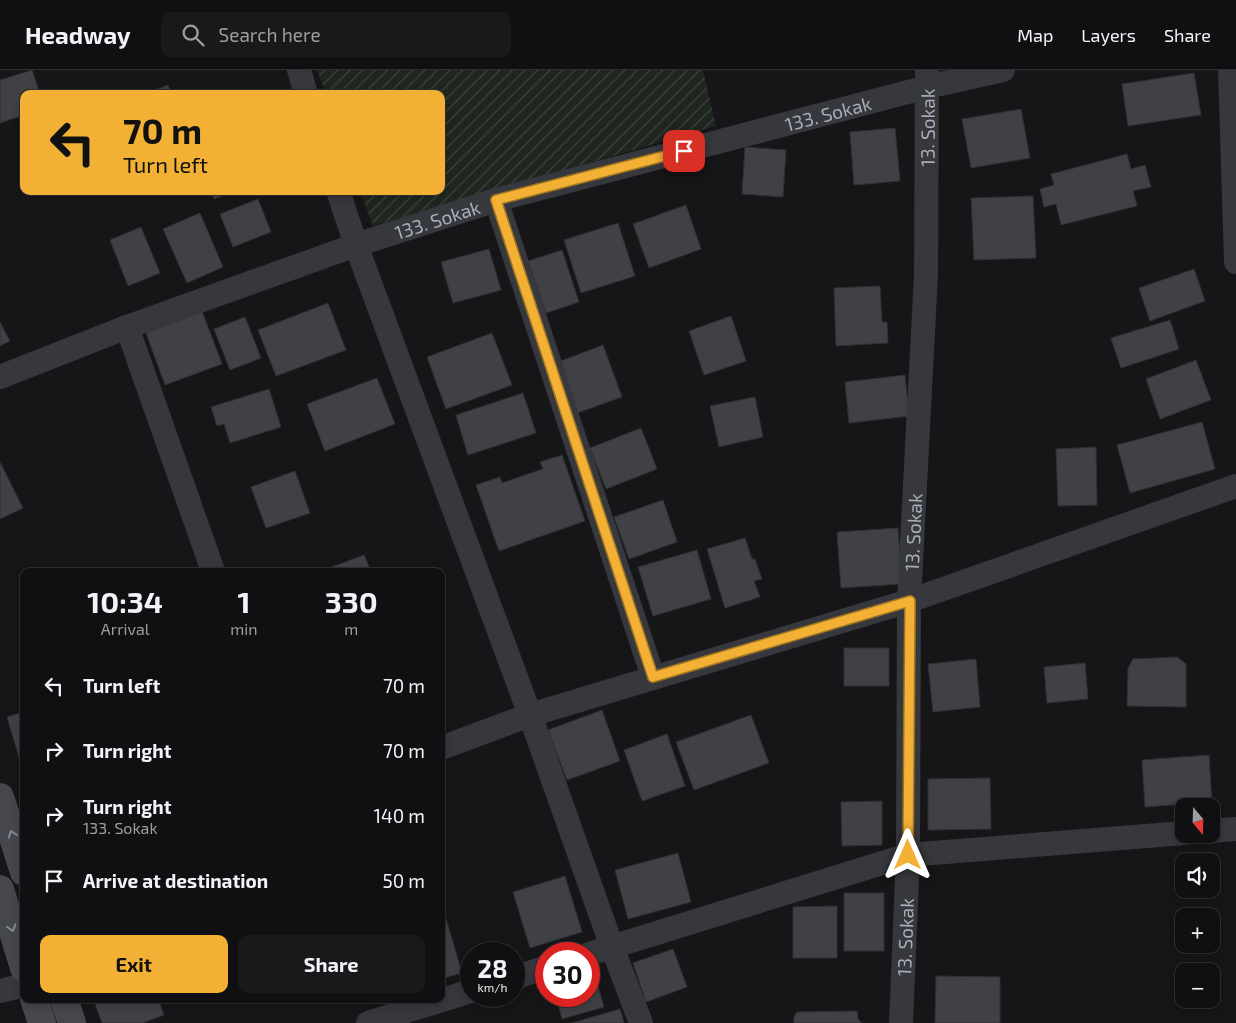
<!DOCTYPE html>
<html lang="en">
<head>
<meta charset="utf-8">
<style>
  body { margin:0; font-family:"Exo 2",sans-serif; background:#19191b; color:#f1f3f6; height:100vh; display:flex; flex-direction:column; font-size:19px; white-space:nowrap }
  * { box-sizing:border-box; margin:0 }
  p { font-size:16px; color:#9c9d9f }
  .icon { flex:none; width:28px; height:28px; fill:none; stroke:currentColor; stroke-width:2; stroke-linecap:round; stroke-linejoin:round }
  .map { position:relative; flex:1; overflow:hidden }
  .drawer { position:absolute; left:20px; top:498px; width:425px; height:435px; display:flex; flex-direction:column; background:#101012; border-radius:10px; box-shadow:0 2px 8px #0003,0 0 0 1px #303032 }
  .drawer>* { flex:none }
  .hud { position:absolute; left:20px; top:20px; width:425px; height:105px; border-radius:10px; box-shadow:0 2px 8px #0003,0 0 0 1px #303032; background:#f2b134; color:#111; overflow:hidden }
  .needle { width:32px; rotate:161deg }
  .controls { position:absolute; left:1175px; top:728px; display:grid; gap:10px }
  .controls a { display:grid; place-items:center; width:45px; height:45px; border-radius:10px; background:#101012; box-shadow:0 2px 8px #0003,0 0 0 1px #303032; font-size:25px }
  .speed { position:absolute; left:460px; top:872px; display:flex; gap:10px; font-size:25px; font-weight:700; text-align:center }
  .speed>* { display:grid; place-content:center; width:65px; height:65px; border-radius:50%; background:#101012; box-shadow:0 2px 8px #0003,0 0 0 1px #303032; line-height:1 }
  .speed small { font-size:12px; font-weight:400 }
  .speed .limit { border:8px solid #d22; background:#fff; color:#111 }
  .pin { position:absolute; display:grid; place-items:center; width:42px; height:42px; color:#fff; margin:-21px; border-radius:10px; box-shadow:0 2px 8px #0006 }
  .me { position:absolute; width:55px; margin:-28px; rotate:0deg; stroke-linejoin:round; filter:drop-shadow(0 0 4px #0008) }
  .turn { display:flex; align-items:center; gap:18px; height:105px; padding:0 20px; font-size:22px }
  .turn .icon { width:65px; height:65px; stroke-width:2.5 }
  .turn b { display:block; font-size:35px; line-height:42px }
  .eta { display:flex; justify-content:space-evenly; align-items:center; height:85px; text-align:center }
  .eta b { font-size:30px; font-weight:700; line-height:35px }
  .button { display:flex; gap:10px; margin-top:auto; padding:10px 20px }
  .button a { flex:1; height:58px; border-radius:10px; background:#f2b134; color:#111; font-size:20px; font-weight:700; line-height:58px; text-align:center }
  .button a+a { background:#19191b; color:#f1f3f6 }
  ul { padding:0; list-style:none }
  li { display:flex; align-items:center; gap:15px; height:65px; padding:0 20px }
  li div { flex:1 }
  li b { display:block; font-size:19px }
  li em { font-style:normal }
  header { display:flex; align-items:center; gap:30px; box-sizing:border-box; height:70px; padding:0 25px; background:#101012; border-bottom:1px solid #303032 }
  header strong { font-size:24px }
  nav { display:flex; gap:28px; margin-inline-start:auto; font-size:18px }
  .search { width:350px; height:45px; background:#19191b; display:flex; align-items:center; gap:12px; box-sizing:border-box; padding:0 18px; border-radius:10px; color:#9c9d9f; font-size:19px }
  .map>svg:first-child { display:block }
  .garden { fill:url(#garden-furrows) }
  .building { fill:#404145; stroke:#303034 }
  .lines { fill:none; stroke-linecap:round; stroke-linejoin:round }
  .minor { stroke:#37383d; stroke-width:24 }
  .secondary { stroke:#45474d; stroke-width:28 }
  .oneway { stroke:#858993 }
  .route-casing { stroke:#9d7322; stroke-width:12 }
  .route { stroke:#f2b134; stroke-width:9 }
  .labels { text-anchor:middle; dominant-baseline:central; stroke-width:5; stroke-linejoin:round; paint-order:stroke }
  .street-label { font-size:19px; fill:#a8adb8; stroke:#111113 }
</style>
</head>
<body>
<header>
<strong>Headway</strong>
<div class="search"><svg class="icon" aria-label="search" viewBox="0 0 24 24"><circle cx="10" cy="10" r="6"/><path d="M15 15l6 6"/></svg>Search here</div>
<nav><a>Map</a><a>Layers</a><a>Share</a></nav>
</header>
<div class="map">
<svg width="1236" height="953" viewBox="0 0 1236 953">
  <defs>
    <pattern id="garden-furrows" width="10" height="10" patternUnits="userSpaceOnUse" patternTransform="scale(1.25)"><rect width="10" height="10" fill="#1e261f"/><path d="M-1 1l2-2M0 10L10 0M9 11l2-2" fill="none" stroke="#3c433d"/></pattern>
  </defs>
  <rect width="100%" height="100%" fill="#161618"/>
  <polygon class="garden" points="317,0 703,0 716,56 373,156 360,121 441,121 441,24 326,24"/>
  <g class="building">
    <polygon points="32,0 40,24 24,24 24,45 0,53 0,10"/>
    <polygon points="1194,3 1201,45 1128,56 1122,14"/>
    <polygon points="168,15 171,24 145,24"/>
    <polygon points="1021,39 1030,88 971,98 962,49"/>
    <polygon points="895,58 900,111 854,115 850,62"/>
    <polygon points="745,77 786,80 783,127 742,124"/>
    <polygon points="1127,84 1131,99 1145,95 1151,117 1133,121 1137,136 1061,155 1056,134 1044,137 1040,119 1054,115 1051,104"/>
    <polygon points="211,121 234,121 214,129"/>
    <polygon points="1033,126 1036,188 974,190 971,128"/>
    <polygon points="258,129 271,162 233,177 220,144"/>
    <polygon points="686,135 701,179 649,198 633,154"/>
    <polygon points="200,143 223,197 187,213 163,159"/>
    <polygon points="618,153 635,206 581,223 564,170"/>
    <polygon points="141,157 160,203 128,216 110,170"/>
    <polygon points="489,179 501,220 453,233 441,192"/>
    <polygon points="562,180 579,232 546,243 528,191"/>
    <polygon points="1194,199 1205,231 1150,251 1139,218"/>
    <polygon points="880,216 882,252 887,252 888,273 836,276 834,218"/>
    <polygon points="328,233 346,280 276,306 258,260"/>
    <polygon points="202,241 222,294 165,315 146,263"/>
    <polygon points="731,246 746,291 704,305 689,261"/>
    <polygon points="245,247 261,288 230,300 214,259"/>
    <polygon points="1170,250 1179,279 1121,298 1111,268"/>
    <polygon points="0,252 10,271 0,276"/>
    <polygon points="492,263 512,315 446,339 427,287"/>
    <polygon points="603,275 622,327 577,343 558,292"/>
    <polygon points="1196,290 1211,330 1160,349 1146,309"/>
    <polygon points="905,305 909,346 849,353 845,312"/>
    <polygon points="377,308 395,354 325,381 307,334"/>
    <polygon points="269,319 281,357 230,373 224,354 217,356 211,337"/>
    <polygon points="523,323 536,363 468,385 456,345"/>
    <polygon points="755,327 763,367 719,377 710,336"/>
    <polygon points="1202,352 1215,399 1130,423 1117,375"/>
    <polygon points="641,358 657,399 606,419 590,378"/>
    <polygon points="1096,377 1097,435 1058,436 1056,379"/>
    <polygon points="562,385 585,451 499,481 476,415 500,407 502,413 543,399 540,392"/>
    <polygon points="0,392 23,438 0,449"/>
    <polygon points="295,401 310,443 266,458 251,417"/>
    <polygon points="663,430 677,472 629,489 614,447"/>
    <polygon points="898,458 902,514 841,518 837,462"/>
    <polygon points="745,468 752,489 755,489 762,509 754,511 760,527 725,538 707,479"/>
    <polygon points="697,480 711,529 653,546 638,497"/>
    <polygon points="364,485 371,501 321,501"/>
    <rect x="844" y="578" width="45" height="38"/>
    <polygon points="1177,587 1186,594 1186,637 1127,636 1128,598 1133,589"/>
    <polygon points="976,589 980,637 933,642 928,594"/>
    <polygon points="1085,593 1088,629 1047,633 1044,597"/>
    <polygon points="602,640 620,691 567,710 548,660"/>
    <polygon points="24,642 24,697 22,697 7,647"/>
    <polygon points="751,645 769,693 694,720 676,672"/>
    <polygon points="667,664 685,716 642,731 624,680"/>
    <polygon points="1209,685 1212,732 1145,737 1142,690"/>
    <polygon points="990,708 991,759 928,760 928,709"/>
    <polygon points="882,731 882,775 842,776 841,732"/>
    <polygon points="678,783 691,832 628,849 615,800"/>
    <polygon points="565,806 582,862 530,878 513,822"/>
    <rect x="844" y="823" width="40" height="58"/>
    <polygon points="441,832 462,903 441,909"/>
    <polygon points="837,836 837,888 793,888 793,837"/>
    <polygon points="673,879 687,917 646,932 633,893"/>
    <polygon points="936,906 1000,907 1000,953 935,953"/>
    <polygon points="597,913 604,937 562,949 556,926 589,926 589,915"/>
    <polygon points="100,929 158,929 164,945 142,953 102,953 94,931"/>
    <polygon points="620,939 624,953 572,953"/>
    <polygon points="857,941 858,949 862,953 794,953 794,947 797,942"/>
  </g>
  <g class="lines">
    <g class="minor">
      <polyline points="299,0 306,24"/>
      <polyline points="1230,0 1236,192"/>
      <polyline points="338,121 356,175 530,645 612,877 641,953"/>
      <polyline points="496,130 653,607"/>
      <polyline points="127,257 213,501"/>
      <path id="s1" d="M 0,307 L 127,257 L 356,175 L 496,130 L 927,17 L 1003,0"/>
      <polyline points="441,678 530,645 909,531 1236,416"/>
      <polyline points="1211,761 1236,759"/>
      <polyline points="589,884 908,785 1184,763"/>
      <polyline points="514,908 546,897"/>
      <polyline points="0,921 24,915"/>
      <polyline points="368,953 471,921"/>
      <path id="s2" d="M 901,953 L 908,785 L 909,531 L 926,204 L 927,0"/>
    </g>
    <g class="secondary">
      <polyline points="0,727 24,802"/>
      <polyline points="0,819 24,898"/>
      <polyline points="34,929 42,953"/>
      <polyline points="64,929 72,953"/>
    </g>
  </g>
  <defs><path id="oneway-chevron" d="M-2-3.5L2.5 0L-2 3.5" fill="none" stroke-width="1.6" stroke-linecap="round" stroke-linejoin="round" transform="scale(1.25)"/></defs>
  <g class="oneway">
    <use href="#oneway-chevron" transform="translate(12 764) rotate(-108)"/>
    <use href="#oneway-chevron" transform="translate(12 858) rotate(73)"/>
  </g>
  <g class="lines">
    <defs>
      <polyline id="route" points="684,81 496,130 653,607 910,531 908,785"/>
    </defs>
    <use href="#route" class="route-casing"/>
    <use href="#route" class="route"/>
  </g>
  <g class="labels">
    <g class="street-label">
      <text stroke="none"><textPath href="#s1" startOffset="870">133. Sokak</textPath></text>
      <text stroke="none"><textPath href="#s2" startOffset="896">13. Sokak</textPath></text>
      <text stroke="none"><textPath href="#s1" startOffset="465">133. Sokak</textPath></text>
      <text stroke="none"><textPath href="#s2" startOffset="491">13. Sokak</textPath></text>
      <text stroke="none"><textPath href="#s2" startOffset="86">13. Sokak</textPath></text>
    </g>
  </g>
</svg>
<div class="controls">
<a><svg class="needle" viewBox="-14 -14 28 28"><path d="M0-13l5 13h-10z" fill="#e53935"/><path d="M0 13l5-13h-10z" fill="#9c9d9f"/></svg></a>
<a><svg class="icon" aria-label="sound" viewBox="0 0 24 24"><path d="M4 9h4l5-4v14l-5-4H4zM17 9q2 3 0 6"/></svg></a>
<a>+</a>
<a>−</a>
</div>
<div class="speed"><div>28<small>km/h</small></div><div class="limit">30</div></div>
<div class="pin" style="left:684px;top:81px;background:#d93025"><svg class="icon" aria-label="arrive" viewBox="0 0 24 24"><path d="M6 21V4h12l-3 4 3 4H6"/></svg></div>
<svg class="me" style="left:908px;top:785px" viewBox="-20 -20 40 40"><path d="M0-17L14 15 0 8-14 15z" fill="#f2b134" stroke="#fff" stroke-width="4"/></svg>
<div class="hud">
<div class="turn"><svg class="icon" aria-label="left" viewBox="0 0 24 24"><path d="M17 20v-9H6M10 6l-5 5 5 5"/></svg><div><b>70 m</b>Turn left</div></div>
</div>
<section class="drawer">
<div class="eta">
<div><b>10:34</b><p>Arrival</p></div>
<div><b>1</b><p>min</p></div>
<div><b>330</b><p>m</p></div>
</div>
<ul>
<li><svg class="icon" aria-label="left" viewBox="0 0 24 24"><path d="M17 20v-9H6M10 6l-5 5 5 5"/></svg><div><b>Turn left</b></div><em>70 m</em></li>
<li><svg class="icon" aria-label="right" viewBox="0 0 24 24"><path d="M7 20v-9h11M14 6l5 5-5 5"/></svg><div><b>Turn right</b></div><em>70 m</em></li>
<li><svg class="icon" aria-label="right" viewBox="0 0 24 24"><path d="M7 20v-9h11M14 6l5 5-5 5"/></svg><div><b>Turn right</b><p>133. Sokak</p></div><em>140 m</em></li>
<li><svg class="icon" aria-label="arrive" viewBox="0 0 24 24"><path d="M6 21V4h12l-3 4 3 4H6"/></svg><div><b>Arrive at destination</b></div><em>50 m</em></li>
</ul>
<div class="button"><a>Exit</a><a>Share</a></div>
</section>
</div>
</body>
</html>
